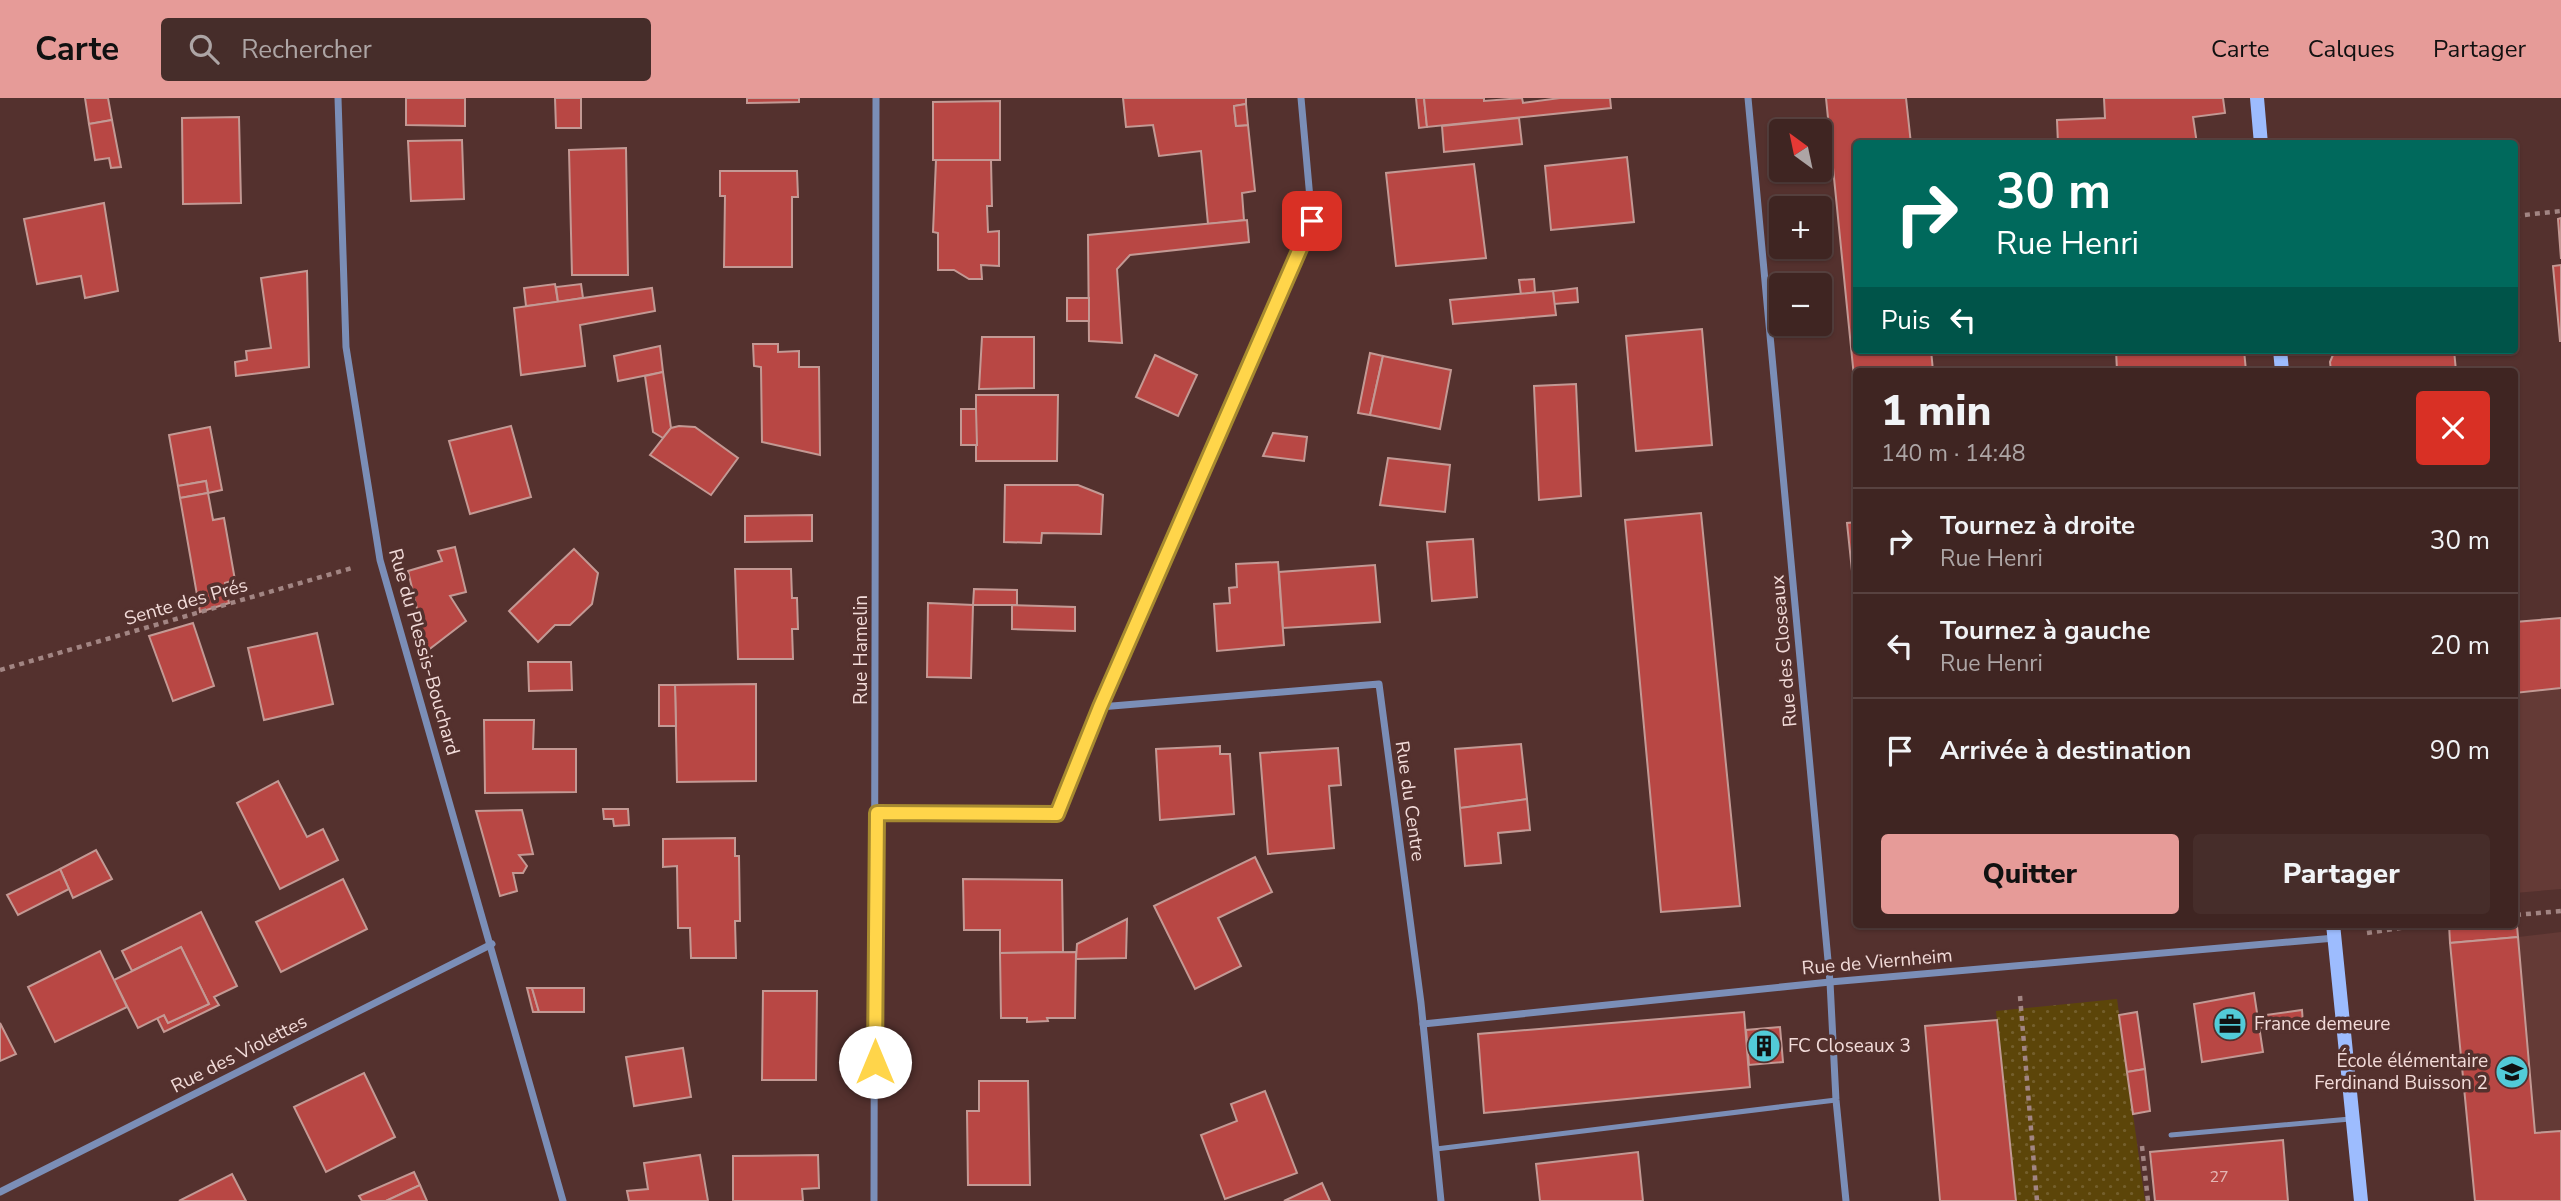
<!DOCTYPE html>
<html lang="fr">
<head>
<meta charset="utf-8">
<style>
  body { margin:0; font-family:"Nunito Sans",sans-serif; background:#462d2a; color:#f1f3f6; height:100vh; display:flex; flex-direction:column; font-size:26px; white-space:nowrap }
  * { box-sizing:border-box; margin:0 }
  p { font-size:23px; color:#ada5a5 }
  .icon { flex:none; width:38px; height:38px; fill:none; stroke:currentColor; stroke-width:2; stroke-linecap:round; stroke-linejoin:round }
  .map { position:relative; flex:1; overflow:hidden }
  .side { position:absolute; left:1853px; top:270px; width:665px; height:560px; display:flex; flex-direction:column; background:#3f2522; border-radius:7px; box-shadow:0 2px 5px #0004,0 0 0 2px #584240 }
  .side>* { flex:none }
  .hud { position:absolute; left:1853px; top:42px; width:665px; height:214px; border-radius:7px; box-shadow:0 2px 5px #0004,0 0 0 2px #584240; background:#00695c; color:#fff; overflow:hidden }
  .needle { width:46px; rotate:327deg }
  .fabs { position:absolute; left:1769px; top:21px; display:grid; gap:14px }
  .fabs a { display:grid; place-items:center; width:63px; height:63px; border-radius:7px; background:#3f2522; box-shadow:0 2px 5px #0004,0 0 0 2px #584240; font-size:35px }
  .pin { position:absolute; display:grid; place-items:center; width:60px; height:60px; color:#fff; margin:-30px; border-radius:14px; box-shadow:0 4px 10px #0006 }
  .me { position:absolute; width:77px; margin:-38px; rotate:0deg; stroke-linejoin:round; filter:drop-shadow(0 0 5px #0008) }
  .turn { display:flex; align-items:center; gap:24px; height:147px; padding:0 28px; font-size:32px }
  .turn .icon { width:91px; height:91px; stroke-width:2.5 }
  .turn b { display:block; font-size:49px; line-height:60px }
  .then { display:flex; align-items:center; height:66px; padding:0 28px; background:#0003; gap:14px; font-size:26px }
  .round { display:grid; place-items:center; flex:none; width:74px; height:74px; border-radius:7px; background:#462d2a }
  .head { display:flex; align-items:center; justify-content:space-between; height:119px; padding:0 28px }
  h1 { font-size:42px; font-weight:800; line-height:52px }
  .primary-button { display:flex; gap:14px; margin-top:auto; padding:14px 28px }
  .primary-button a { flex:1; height:80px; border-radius:7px; background:#e69b98; color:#111; font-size:28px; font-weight:800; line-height:80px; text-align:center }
  .primary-button a+a { background:#462d2a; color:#f1f3f6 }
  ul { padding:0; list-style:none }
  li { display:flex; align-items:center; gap:21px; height:105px; padding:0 28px; border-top:2px solid #584240 }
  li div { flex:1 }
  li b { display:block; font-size:26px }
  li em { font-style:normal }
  header { display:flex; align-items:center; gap:42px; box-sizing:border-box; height:98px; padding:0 35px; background:#e69b98; color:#111 }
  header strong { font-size:33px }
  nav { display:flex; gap:38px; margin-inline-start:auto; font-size:24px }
  .search { width:490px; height:63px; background:#462d2a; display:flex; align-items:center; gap:18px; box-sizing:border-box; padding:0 24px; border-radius:7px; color:#ada5a5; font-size:26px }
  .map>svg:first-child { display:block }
  .built { fill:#643a36 }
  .park { fill:url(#park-dots) }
  .building { fill:#b84744; stroke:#c39994; stroke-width:2 }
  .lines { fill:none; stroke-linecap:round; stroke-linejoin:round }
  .path { stroke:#a28583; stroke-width:4.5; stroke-dasharray:5 5; stroke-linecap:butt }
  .lane { stroke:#7b8eb7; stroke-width:5 }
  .street { stroke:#7b8eb7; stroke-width:7 }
  .secondary { stroke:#9dbcfe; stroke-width:14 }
  .route-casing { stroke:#a68a30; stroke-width:18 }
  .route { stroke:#ffd54a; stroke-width:12 }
  .labels { text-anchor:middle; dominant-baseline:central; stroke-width:7; stroke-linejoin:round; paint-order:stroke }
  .number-label { font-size:16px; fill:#e4b6b4 }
  .street-label { font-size:19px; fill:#f2dbd9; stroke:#54312e }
  .poi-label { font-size:19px; fill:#f2dbd9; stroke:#54312e; text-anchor:start }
</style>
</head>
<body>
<header>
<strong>Carte</strong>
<div class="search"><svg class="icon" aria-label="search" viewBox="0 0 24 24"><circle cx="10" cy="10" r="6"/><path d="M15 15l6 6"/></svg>Rechercher</div>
<nav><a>Carte</a><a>Calques</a><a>Partager</a></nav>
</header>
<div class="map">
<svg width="2561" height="1103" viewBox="0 0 2561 1103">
  <defs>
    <pattern id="park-dots" width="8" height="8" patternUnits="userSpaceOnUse" patternTransform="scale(1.75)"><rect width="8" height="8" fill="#5c4509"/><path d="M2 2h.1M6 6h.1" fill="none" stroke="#745f2c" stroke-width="1.8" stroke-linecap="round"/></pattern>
  </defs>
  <rect width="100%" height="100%" fill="#54312e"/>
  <g class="built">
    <polygon points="2561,520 2561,791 2515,795 2515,524"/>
    <polygon points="2561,834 2561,1103 2475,1103 2518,839"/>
  </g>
  <polygon class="park" points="2117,901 2145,1103 2016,1103 1996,913"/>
  <g class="building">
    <polygon points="85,0 108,0 112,22 89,26"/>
    <polygon points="406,0 465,0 465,28 406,27"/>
    <polygon points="555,0 581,0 581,30 556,30"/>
    <polygon points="747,0 799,0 799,4 747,5"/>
    <polygon points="1123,0 1246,0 1246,6 1234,8 1236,28 1248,27 1255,93 1242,95 1244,122 1208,126 1201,53 1159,58 1153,27 1126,29"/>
    <polygon points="1416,0 1424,0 1427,29 1419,30"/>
    <polygon points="1424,0 1484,0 1484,3 1522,0 1523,5 1560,0 1610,0 1611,10 1427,29"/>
    <polygon points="1826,0 1906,0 1911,46 1857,46 1857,252 1931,252 1933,273 1857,273 1857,309"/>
    <polygon points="2104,0 2223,0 2225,15 2193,19 2197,46 2058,46 2057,22 2105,20"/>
    <polygon points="1000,3 1000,62 933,62 933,4"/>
    <polygon points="1246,6 1248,27 1236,28 1234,8"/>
    <polygon points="239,19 241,105 183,106 182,20"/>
    <polygon points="1519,20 1522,46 1444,54 1442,28"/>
    <polygon points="112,22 121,69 111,70 109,60 95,62 89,26"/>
    <polygon points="462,42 464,101 411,103 408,43"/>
    <polygon points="626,50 628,177 572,177 569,52"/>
    <polygon points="1627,59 1634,124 1551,132 1545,68"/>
    <polygon points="936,62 991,62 992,108 987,108 988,134 999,133 999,168 981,167 982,181 969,181 954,172 938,172 938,135 933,134"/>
    <polygon points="1474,66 1486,160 1396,168 1386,75"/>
    <polygon points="720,73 797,73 798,99 792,99 792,169 724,169 725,98 720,98"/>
    <polygon points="104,105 118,193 85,200 81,178 37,186 24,121"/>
    <polygon points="2561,120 2561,161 2558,121"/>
    <polygon points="1247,122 1249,144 1130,157 1117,171 1122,245 1089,243 1088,137"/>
    <polygon points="2561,167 2561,243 2560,243 2553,168"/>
    <polygon points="307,173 309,269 236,278 235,264 247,262 246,253 271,250 261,180"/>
    <polygon points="1534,181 1535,194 1521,197 1519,182"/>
    <polygon points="555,186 558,204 526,208 524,190"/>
    <polygon points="581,186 583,200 558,204 556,189"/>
    <polygon points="652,190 655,213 580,227 585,268 521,277 514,210"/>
    <polygon points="1577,190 1578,204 1554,206 1553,193"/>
    <polygon points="1553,193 1556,217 1453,226 1450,202"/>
    <rect x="1067" y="200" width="22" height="23"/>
    <polygon points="1702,231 1712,347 1636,353 1626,238"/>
    <polygon points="982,239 1034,239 1034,290 979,291"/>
    <polygon points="753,246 778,246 778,254 799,253 799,269 819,269 820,357 762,344 761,269 754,268"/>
    <polygon points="660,248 663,274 618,283 614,258"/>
    <polygon points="2116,252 2244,252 2246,273 2117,273"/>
    <polygon points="2335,252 2454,252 2456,273 2331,273 2330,264"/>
    <polygon points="1370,255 1383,258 1370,317 1358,315"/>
    <polygon points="1155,257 1197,277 1178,318 1136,299"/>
    <polygon points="1383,258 1451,272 1440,331 1370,317"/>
    <polygon points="663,274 671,330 663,340 653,334 645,278"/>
    <polygon points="1576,286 1581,398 1539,402 1534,288"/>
    <polygon points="976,297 1058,297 1057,363 976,363"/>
    <polygon points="961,311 976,311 977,347 961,347"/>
    <polygon points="511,328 531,399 470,416 449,343"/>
    <polygon points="679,328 695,329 738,360 711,397 650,357 671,330"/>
    <polygon points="210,329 222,392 208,395 206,383 178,388 169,337"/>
    <polygon points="1273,335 1307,339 1304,363 1263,358"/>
    <polygon points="1388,360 1450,367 1445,414 1380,407"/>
    <polygon points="206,383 208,395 180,400 178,388"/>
    <polygon points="1005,387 1078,387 1103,397 1101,436 1042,435 1041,445 1004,444"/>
    <polygon points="208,395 213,422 224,420 235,482 225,485 229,505 200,514 180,400"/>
    <polygon points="1701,415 1740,808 1661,814 1625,422"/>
    <polygon points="812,417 812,443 745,444 745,418"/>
    <polygon points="1857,424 1857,521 1847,425"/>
    <polygon points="1473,441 1477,499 1432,503 1427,444"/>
    <polygon points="455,449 466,494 450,498 466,523 427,553 408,473 442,463 438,453"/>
    <polygon points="574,451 598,475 592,506 570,527 555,527 538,544 509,513"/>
    <polygon points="1278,464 1284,547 1217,553 1214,506 1230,505 1229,490 1237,489 1236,466"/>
    <polygon points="1375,467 1380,524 1283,530 1279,474"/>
    <polygon points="735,471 791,471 792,500 797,500 798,531 792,531 793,561 738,561"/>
    <polygon points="974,491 1017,492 1017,507 973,507"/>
    <polygon points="928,505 973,507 971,580 927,579"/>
    <polygon points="1012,507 1075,509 1075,533 1012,531"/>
    <polygon points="2561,520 2561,590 2515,595 2515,524"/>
    <polygon points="193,525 214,588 173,603 149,538"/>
    <polygon points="317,535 333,606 264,622 248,550"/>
    <polygon points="528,564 571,564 572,592 529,593"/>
    <polygon points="756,586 756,683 677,684 675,587"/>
    <polygon points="659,587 675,587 676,628 659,628"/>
    <polygon points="484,622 534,622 533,651 576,651 576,694 485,695"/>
    <polygon points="1521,646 1527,701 1460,710 1455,651"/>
    <polygon points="1220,648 1220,656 1230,656 1234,716 1160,722 1156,651"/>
    <polygon points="1338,650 1341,687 1329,688 1334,750 1268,756 1260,655"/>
    <polygon points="278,683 307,739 323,731 338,762 280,791 237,705"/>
    <polygon points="1527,701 1530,732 1498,735 1501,765 1465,768 1460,710"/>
    <polygon points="603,711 628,711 629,727 614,728 613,721 604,721"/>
    <polygon points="522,712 533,756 519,757 527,768 523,775 513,775 517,793 500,798 476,713"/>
    <polygon points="735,740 735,758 739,758 740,823 735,823 736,860 691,860 690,830 678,830 677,768 663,769 663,741"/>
    <polygon points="96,752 112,781 73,800 60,771"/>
    <polygon points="1255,759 1272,794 1218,820 1241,868 1195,891 1154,808"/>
    <polygon points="60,771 69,791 18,817 7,797"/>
    <polygon points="343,781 367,831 281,874 256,824"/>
    <polygon points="963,781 1062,782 1063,854 1000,855 1000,832 964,832"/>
    <polygon points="2515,806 2518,839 2450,845 2449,826 2515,826"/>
    <polygon points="201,814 237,888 214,899 219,907 164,934 157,920 164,917 168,925 209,906 181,849 132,873 122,853"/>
    <polygon points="1127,821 1126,860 1076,861 1077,846"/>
    <polygon points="2518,839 2535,1035 2561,1033 2561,1103 2475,1103 2450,845"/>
    <polygon points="181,849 209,906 168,925 164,917 138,930 114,882"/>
    <polygon points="100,853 127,909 55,944 28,889"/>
    <polygon points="1076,854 1075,920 1047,920 1048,923 1027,924 1027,920 1001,920 1000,855"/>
    <polygon points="527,890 532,890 539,914 533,914"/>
    <polygon points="532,890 584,890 584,914 539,914"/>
    <polygon points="763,893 817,893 816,982 762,982"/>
    <polygon points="2254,895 2263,954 2202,964 2194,906"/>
    <polygon points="2302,912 2303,925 2260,930 2258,918"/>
    <polygon points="1744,914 1750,989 1484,1015 1478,936"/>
    <polygon points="2137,914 2145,971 2127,974 2119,917"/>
    <polygon points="1997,922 2016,1103 1940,1103 1925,928"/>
    <polygon points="0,925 16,956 0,963"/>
    <polygon points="1780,929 1783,964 1749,967 1746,932"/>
    <polygon points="683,950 691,999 634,1008 626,959"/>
    <polygon points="2145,971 2150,1013 2133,1016 2127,974"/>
    <polygon points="364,975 395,1039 326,1074 294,1009"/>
    <polygon points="979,983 1028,983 1030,1087 968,1087 967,1013 979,1013"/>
    <polygon points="1265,993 1297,1075 1225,1101 1201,1037 1237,1023 1231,1006"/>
    <polygon points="2283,1042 2288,1103 2155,1103 2150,1054"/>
    <polygon points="1638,1054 1643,1103 1540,1103 1536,1066"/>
    <polygon points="700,1057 708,1103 629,1103 627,1093 648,1091 644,1065"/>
    <polygon points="818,1057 819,1090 802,1091 803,1103 733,1103 733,1058"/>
    <polygon points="414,1074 420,1087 386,1103 362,1103 359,1098"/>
    <polygon points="232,1076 246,1103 179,1103"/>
    <polygon points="1322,1085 1330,1103 1284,1103"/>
    <polygon points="420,1087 427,1103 386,1103"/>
  </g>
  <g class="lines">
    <g class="path">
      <polyline points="2515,118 2561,113"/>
      <polyline points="0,572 352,470"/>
      <polyline points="2516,817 2561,813"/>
      <polyline points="2367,835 2428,826"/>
      <polyline points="2020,898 2037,1103"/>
      <polyline points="2142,1048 2148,1103"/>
    </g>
    <g class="lane">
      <polyline points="2171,1037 2350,1021"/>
      <polyline points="1436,1051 1836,1002"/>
    </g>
    <g class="street">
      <polyline points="338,0 346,249 380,462 563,1103"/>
      <polyline points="1748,0 1830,884 1836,1002 1846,1103"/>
      <polyline points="1100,609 1379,586 1421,905 1441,1103"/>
      <polyline points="877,715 1057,716 1100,609 1312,123 1301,0"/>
      <polyline points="1423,926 1830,884 2335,840"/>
      <polyline points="0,1094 492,846"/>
      <polyline points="874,1103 876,0"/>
    </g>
    <g class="secondary">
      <polyline points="2257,0 2261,46"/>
      <polyline points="2280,252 2282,273"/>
      <polyline points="2333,826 2361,1103"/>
    </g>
  </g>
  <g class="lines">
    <defs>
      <polyline id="route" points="875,964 877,715 1057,716 1100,609 1312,123"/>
    </defs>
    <use href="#route" class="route-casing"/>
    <use href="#route" class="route"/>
  </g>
  <defs>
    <symbol id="office-disc" viewBox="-11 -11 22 22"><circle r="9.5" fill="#52cbd8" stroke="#54312e"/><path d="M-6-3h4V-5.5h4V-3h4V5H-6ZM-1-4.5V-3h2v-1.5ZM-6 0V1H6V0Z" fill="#111"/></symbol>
    <symbol id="building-disc" viewBox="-11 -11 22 22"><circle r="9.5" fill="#52cbd8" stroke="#54312e"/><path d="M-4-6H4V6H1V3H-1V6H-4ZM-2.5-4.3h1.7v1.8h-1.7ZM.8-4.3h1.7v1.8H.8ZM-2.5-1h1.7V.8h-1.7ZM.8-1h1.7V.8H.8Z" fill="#111"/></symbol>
    <symbol id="school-disc" viewBox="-11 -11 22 22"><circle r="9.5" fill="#52cbd8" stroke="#54312e"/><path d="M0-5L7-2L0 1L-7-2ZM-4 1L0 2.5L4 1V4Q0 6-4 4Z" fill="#111"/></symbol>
  </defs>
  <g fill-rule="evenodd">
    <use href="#office-disc" x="2211" y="907" width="38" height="38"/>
    <use href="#building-disc" x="1745" y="929" width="38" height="38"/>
    <use href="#school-disc" x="2493" y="955" width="38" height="38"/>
  </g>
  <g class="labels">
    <g class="number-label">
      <text x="2219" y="1079">27</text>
    </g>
    <g class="street-label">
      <text transform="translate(186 504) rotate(-16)">Sente des Prés</text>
      <text transform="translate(861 552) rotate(-90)">Rue Hamelin</text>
      <text transform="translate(1784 553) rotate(-95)">Rue des Closeaux</text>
      <text transform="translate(424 554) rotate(74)">Rue du Plessis-Bouchard</text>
      <text transform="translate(1410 703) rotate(82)">Rue du Centre</text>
      <text transform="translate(1877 864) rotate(-5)">Rue de Viernheim</text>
      <text transform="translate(239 956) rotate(-27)">Rue des Violettes</text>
    </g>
    <g class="poi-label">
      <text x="2254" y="926">France demeure</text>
      <text x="1788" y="948">FC Closeaux 3</text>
      <text x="2488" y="963" text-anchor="end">École élémentaire<tspan x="2488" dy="22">Ferdinand Buisson 2</tspan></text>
    </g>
  </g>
</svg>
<div class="fabs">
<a><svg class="needle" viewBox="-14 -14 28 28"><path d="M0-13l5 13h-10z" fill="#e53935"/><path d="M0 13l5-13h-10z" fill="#ada5a5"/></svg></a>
<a>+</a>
<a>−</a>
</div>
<div class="pin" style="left:1312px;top:123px;background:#d93025"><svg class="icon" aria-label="arrive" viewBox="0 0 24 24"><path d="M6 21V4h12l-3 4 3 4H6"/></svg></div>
<svg class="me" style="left:875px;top:964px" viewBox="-20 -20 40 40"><circle r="19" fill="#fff"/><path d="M0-13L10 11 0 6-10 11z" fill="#ffd54a"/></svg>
<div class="hud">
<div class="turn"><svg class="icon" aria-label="right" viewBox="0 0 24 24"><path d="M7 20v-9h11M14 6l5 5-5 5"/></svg><div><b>30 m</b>Rue Henri</div></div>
<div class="then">Puis<svg class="icon" aria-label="left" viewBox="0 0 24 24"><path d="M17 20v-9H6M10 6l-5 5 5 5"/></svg></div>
</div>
<section class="side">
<div class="head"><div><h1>1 min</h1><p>140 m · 14:48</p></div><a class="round" style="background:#d93025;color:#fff"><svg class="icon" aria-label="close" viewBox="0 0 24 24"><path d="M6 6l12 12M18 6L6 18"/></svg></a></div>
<ul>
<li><svg class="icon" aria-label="right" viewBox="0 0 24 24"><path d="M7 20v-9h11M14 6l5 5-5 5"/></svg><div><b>Tournez à droite</b><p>Rue Henri</p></div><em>30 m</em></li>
<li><svg class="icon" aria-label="left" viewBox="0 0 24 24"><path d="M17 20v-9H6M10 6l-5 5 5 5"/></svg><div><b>Tournez à gauche</b><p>Rue Henri</p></div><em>20 m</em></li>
<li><svg class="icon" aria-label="arrive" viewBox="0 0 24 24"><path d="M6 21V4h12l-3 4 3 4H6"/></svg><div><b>Arrivée à destination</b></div><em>90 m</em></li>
</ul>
<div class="primary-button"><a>Quitter</a><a>Partager</a></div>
</section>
</div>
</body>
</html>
